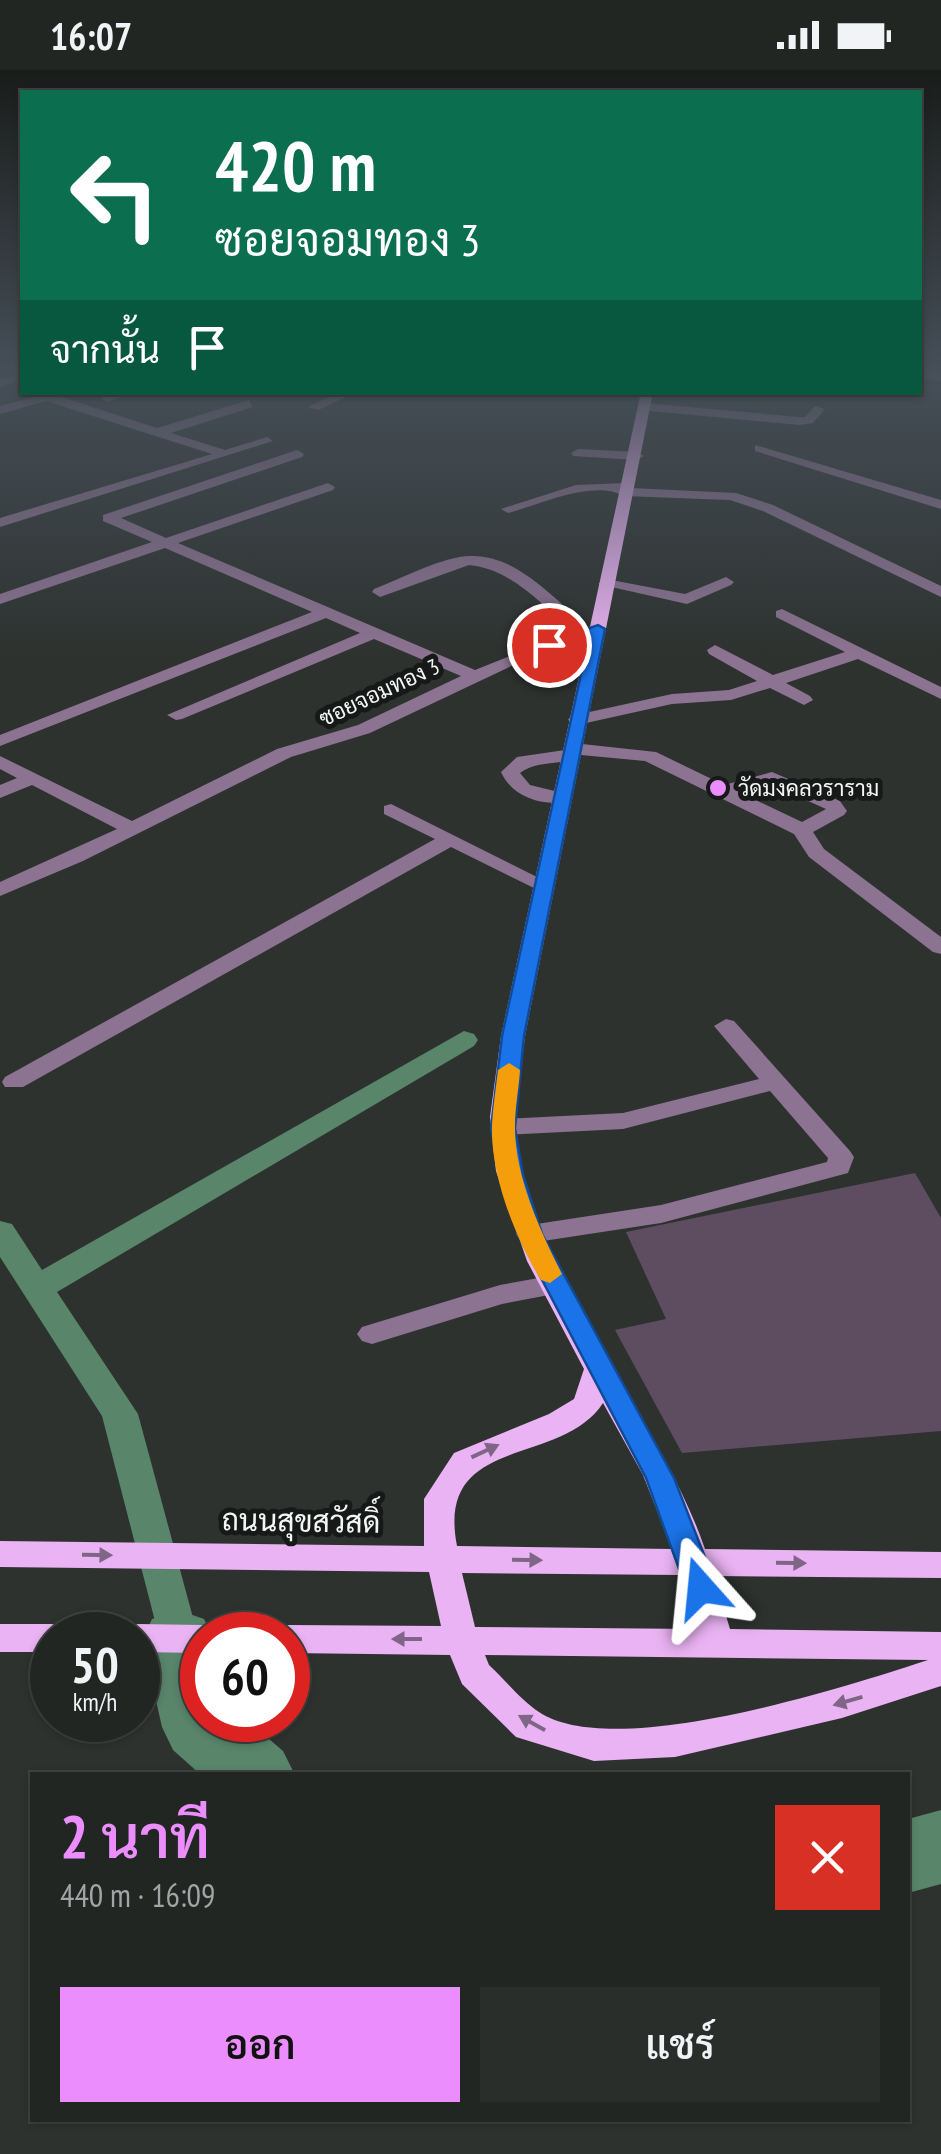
<!DOCTYPE html>
<html lang="th">
<head>
<meta charset="utf-8">
<style>
  body { margin:0; font-family:"PT Sans Narrow",Sarabun,sans-serif; background:#2a2e2b; color:#f1f3f6; height:100vh; display:flex; flex-direction:column; font-size:38px; white-space:nowrap }
  * { box-sizing:border-box; margin:0 }
  p { font-size:32px; color:#a2a5a6 }
  .icon { flex:none; width:55px; height:55px; fill:none; stroke:currentColor; stroke-width:2; stroke-linecap:round; stroke-linejoin:round }
  .map { position:relative; flex:1; overflow:hidden }
  .side { position:absolute; left:30px; top:1702px; width:880px; height:350px; display:flex; flex-direction:column; background:#222623; border-radius:0px; box-shadow:0 2px 8px #0004,0 0 0 2px #3f4341 }
  .side>* { flex:none }
  .guide { position:absolute; left:20px; top:20px; width:902px; height:305px; border-radius:0px; box-shadow:0 2px 8px #0004,0 0 0 2px #3f4341; background:#0b6e4f; color:#fff; overflow:hidden }
  .speed { position:absolute; left:30px; top:1542px; display:flex; gap:20px; font-size:50px; font-weight:700; text-align:center }
  .speed>* { display:grid; place-content:center; width:130px; height:130px; border-radius:50%; background:#222623; box-shadow:0 2px 8px #0004,0 0 0 2px #3f4341; line-height:1 }
  .speed small { font-size:25px; font-weight:400 }
  .speed .limit { border:15px solid #d22; background:#fff; color:#111 }
  .pin { position:absolute; display:grid; place-items:center; width:85px; height:85px; color:#fff; margin:-42px; border:5px solid #fff; border-radius:50%; box-shadow:0 2px 10px #0007 }
  .me { position:absolute; width:110px; margin:-55px; rotate:342deg; stroke-linejoin:round; filter:drop-shadow(0 0 8px #0008) }
  .turn { display:flex; align-items:center; gap:35px; height:210px; padding:0 30px; font-size:45px }
  .turn .icon { width:130px; height:130px; stroke-width:2.5 }
  .turn b { display:block; font-size:70px; line-height:85px }
  .then { display:flex; align-items:center; height:95px; padding:0 30px; background:#0003; gap:20px; font-size:38px }
  .round { display:grid; place-items:center; flex:none; width:105px; height:105px; border-radius:0px; background:#2a2e2b }
  .headline { display:flex; align-items:center; justify-content:space-between; height:170px; padding:0 30px }
  h1 { font-size:60px; font-weight:600; line-height:75px; color:#eb8dfc }
  .cta { display:flex; gap:20px; margin-top:auto; padding:20px 30px }
  .cta a { flex:1; height:115px; border-radius:0px; background:#eb8dfc; color:#111; font-size:40px; font-weight:600; line-height:115px; text-align:center }
  .cta a+a { background:#2a2e2b; color:#f1f3f6 }
  .status { display:flex; justify-content:space-between; align-items:center; height:70px; padding:0 50px; background:#222623; direction:ltr }
  .status svg { height:28px; fill:currentColor }
  .map>svg:first-child { display:block }
  .green { fill:#5e4d61 }
  .lines { fill:none; stroke-linecap:round; stroke-linejoin:round }
  .canal { fill:#59856b; fill-rule:evenodd }
  .river { fill:#59856b; fill-rule:evenodd }
  .minor { fill:#8d7392; fill-rule:evenodd }
  .major { fill:#eab3f3; fill-rule:evenodd }
  .oneway { fill:#806686 }
  .route { fill:#1a73e8; stroke:#114b97; stroke-width:2.5 }
  .slow { fill:#f59e0b }
  .poi-dot { fill:#eb8dfc; stroke:#171918; stroke-width:4 }
  .labels { text-anchor:middle; dominant-baseline:central; stroke-width:10; stroke-linejoin:round; paint-order:stroke }
  .far-street-label { font-size:22px; fill:#f2f6f4; stroke:#171918 }
  .far-poi-label { font-size:22px; fill:#f2f6f4; stroke:#171918; text-anchor:start }
  .near-street-label { font-size:30px; fill:#f2f6f4; stroke:#171918 }
</style>
</head>
<body>
<div class="status"><b>16:07</b><svg viewBox="0 0 49 12"><path d="M0 12V9h3v3zM5 12V6h3v6zM10 12V3h3v9zM15 12V0h3v12zM26 1h20v11H26zM47 4h2v5h-2z"/></svg></div>
<div class="map">
<svg width="941" height="2084" viewBox="0 0 941 2084">
  <rect width="100%" height="100%" fill="#2d322f"/>
  <polygon class="green" points="915,1103 941,1148 941,1361 682,1383 615,1260 666,1249 626,1162"/>
  <g class="lines">
    <polygon class="canal" points="464,961 474,964 478,970 474,976 57,1222 138,1344 199,1570 193,1582 178,1587 163,1582 102,1346 0,1187 0,1151 12,1154 42,1200"/>
    <g class="river">
      <polygon points="178,1540 204,1549 212,1565 202,1565 202,1650 247,1650 283,1681 295,1705 201,1705 173,1680 162,1657 142,1570 152,1549"/>
      <polygon points="941,1740 941,1814 908,1823 908,1749"/>
    </g>
    <g class="minor">
      <polygon points="920,300 941,303 941,311 920,306"/>
      <polygon points="22,302 22,310 0,317 0,309"/>
      <polygon points="22,321 52,324 157,358 249,330 253,337 171,363 225,380 267,367 273,371 0,457 0,448 212,384 46,331 0,344 0,336 33,327"/>
      <polygon points="113,322 134,322 107,332 101,328"/>
      <polygon points="339,322 357,322 318,340 308,337"/>
      <polygon points="645,333 799,347 805,347 815,336 825,339 813,353 799,355 641,340"/>
      <polygon points="755,375 941,430 941,439 755,381"/>
      <polygon points="578,379 637,382 644,386 637,390 573,386 571,383"/>
      <path d="M 297,380 L 304,384 L 302,387 L 121,448 L 166,468 L 328,413 L 335,417 L 333,420 L 178,473 L 475,600 L 573,561 C 542,535 512,499 469,495 L 380,527 L 372,522 L 374,519 C 400,509 444,486 470,486 C 517,484 555,530 588,557 L 598,554 L 606,559 L 524,590 L 370,663 L 291,687 L 83,791 L 0,826 L 0,812 L 117,759 L 32,715 L 0,728 L 0,715 L 17,708 L 0,699 L 0,686 L 132,751 L 277,679 L 358,655 L 461,606 L 374,569 L 182,649 L 176,650 L 167,645 L 360,563 L 326,548 L 0,676 L 0,665 L 312,542 L 165,478 L 0,534 L 0,524 L 152,472 L 103,451 L 103,445 Z"/>
      <path d="M 625,413 L 631,418 L 736,423 L 773,435 L 941,516 L 941,527 L 763,441 L 730,430 L 624,426 C 594,409 541,434 508,443 L 501,439 L 576,415 Z"/>
      <polygon points="726,507 734,512 731,515 687,534 598,514 606,509 685,524"/>
      <polygon points="782,539 941,617 941,629 858,589 786,613 810,626 813,630 804,635 770,618 731,630 672,634 577,655 568,650 571,646 672,624 729,620 757,611 709,584 707,580 715,575 773,605 845,582 776,547 776,541"/>
      <path d="M 573,673 L 656,682 L 724,715 L 772,702 L 840,731 L 847,741 L 844,745 L 813,762 L 824,779 L 941,867 L 941,884 L 933,882 L 809,787 L 794,764 L 645,691 L 581,685 C 563,697 538,689 520,703 L 530,715 L 567,724 L 567,732 C 541,736 512,727 501,702 L 517,687 L 565,680 ZM 770,714 L 826,739 L 802,752 L 739,722 Z"/>
      <polygon points="391,734 555,816 545,822 538,820 451,777 23,1017 5,1017 2,1012 5,1007 435,769 384,744 384,736"/>
      <polygon points="726,949 734,951 850,1081 854,1087 848,1103 661,1153 530,1173 520,1170 516,1164 520,1158 530,1155 661,1135 827,1092 828,1088 770,1021 623,1059 503,1065 490,1057 503,1049 623,1043 759,1009 714,956"/>
      <polygon points="555,1205 565,1208 569,1215 565,1222 502,1234 372,1274 362,1271 357,1264 362,1257 500,1215"/>
    </g>
    <g class="major">
      <path d="M 641,322 L 653,322 L 525,966 C 522,996 514,1027 516,1057 C 526,1211 656,1336 705,1479 L 941,1482 L 941,1508 L 714,1506 L 730,1559 L 941,1562 L 941,1616 L 842,1648 L 675,1687 L 594,1691 L 516,1667 L 462,1614 L 450,1585 L 288,1583 L 288,1565 L 273,1565 L 276,1559 L 288,1555 L 441,1556 L 429,1502 L 0,1497 L 0,1471 L 424,1476 L 424,1429 L 454,1383 L 549,1344 L 574,1329 L 584,1299 L 527,1191 L 496,1101 L 490,1047 L 501,966 ZM 603,1333 L 643,1405 L 672,1479 L 457,1476 C 435,1363 561,1398 603,1333 ZM 462,1503 L 680,1505 L 695,1559 L 475,1557 ZM 485,1585 L 928,1590 C 845,1617 614,1692 539,1642 C 521,1630 505,1610 489,1595 Z"/>
      <polygon points="0,1554 52,1554 64,1558 68,1565 52,1565 52,1582 0,1582"/>
      <polygon points="138,1554 202,1555 214,1559 217,1565 202,1565 202,1583 138,1582 138,1565 122,1565 126,1558"/>
    </g>
  </g>
  <defs><path id="oneway-solid" d="M-6-.8H1V-3.2L6.5 0L1 3.2V.8H-6Z" transform="scale(2.5)"/></defs>
  <g class="oneway">
    <use href="#oneway-solid" transform="translate(485 1381) rotate(-25)"/>
    <use href="#oneway-solid" transform="translate(97 1485) rotate(1)"/>
    <use href="#oneway-solid" transform="translate(527 1490) rotate(1)"/>
    <use href="#oneway-solid" transform="translate(791 1493) rotate(1)"/>
    <use href="#oneway-solid" transform="translate(407 1569) rotate(-180)"/>
    <use href="#oneway-solid" transform="translate(848 1631) rotate(164)"/>
    <use href="#oneway-solid" transform="translate(532 1653) rotate(-151)"/>
  </g>
  <linearGradient id="sky" x2="0" y2="1"><stop stop-color="#191c1a"/><stop offset="0.51" stop-color="#464f58"/><stop offset="1" stop-color="#464f58" stop-opacity="0"/></linearGradient>
  <rect width="941" height="590" fill="url(#sky)"/>
  <polygon class="route" points="598,555 605,559 524,966 515,1058 523,1105 542,1164 674,1408 717,1518 712,1527 701,1531 690,1527 686,1518 646,1408 518,1164 500,1105 491,1058 502,966 589,567 549,579 541,575"/>
  <path class="slow" d="M 509,993 L 520,1000 C 519,1018 515,1037 515,1055 C 514,1105 540,1160 562,1204 L 550,1213 L 541,1210 C 515,1168 490,1104 492,1054 C 493,1036 496,1018 498,1000 Z"/>
  <circle class="poi-dot" cx="718" cy="718" r="10"/>
  <g class="labels">
    <g class="far-street-label">
      <text transform="translate(379 622) rotate(-25)">ซอยจอมทอง 3</text>
    </g>
    <g class="far-poi-label">
      <text x="738" y="718">วัดมงคลวราราม</text>
    </g>
    <g class="near-street-label">
      <text transform="translate(301 1450) rotate(1)">ถนนสุขสวัสดิ์</text>
    </g>
  </g>
</svg>
<div class="speed"><div>50<small>km/h</small></div><div class="limit">60</div></div>
<div class="pin" style="left:549px;top:575px;background:#d93025"><svg class="icon" aria-label="arrive" viewBox="0 0 24 24"><path d="M6 21V4h12l-3 4 3 4H6"/></svg></div>
<svg class="me" style="left:701px;top:1518px" viewBox="-20 -20 40 40"><path d="M0-17L14 15 0 8-14 15z" fill="#1a73e8" stroke="#fff" stroke-width="4"/></svg>
<div class="guide">
<div class="turn"><svg class="icon" aria-label="left" viewBox="0 0 24 24"><path d="M17 20v-9H6M10 6l-5 5 5 5"/></svg><div><b>420 m</b>ซอยจอมทอง 3</div></div>
<div class="then">จากนั้น<svg class="icon" aria-label="arrive" viewBox="0 0 24 24"><path d="M6 21V4h12l-3 4 3 4H6"/></svg></div>
</div>
<section class="side">
<div class="headline"><div><h1>2 นาที</h1><p>440 m · 16:09</p></div><a class="round" style="background:#d93025;color:#fff"><svg class="icon" aria-label="close" viewBox="0 0 24 24"><path d="M6 6l12 12M18 6L6 18"/></svg></a></div>
<div class="cta"><a>ออก</a><a>แชร์</a></div>
</section>
</div>
</body>
</html>
